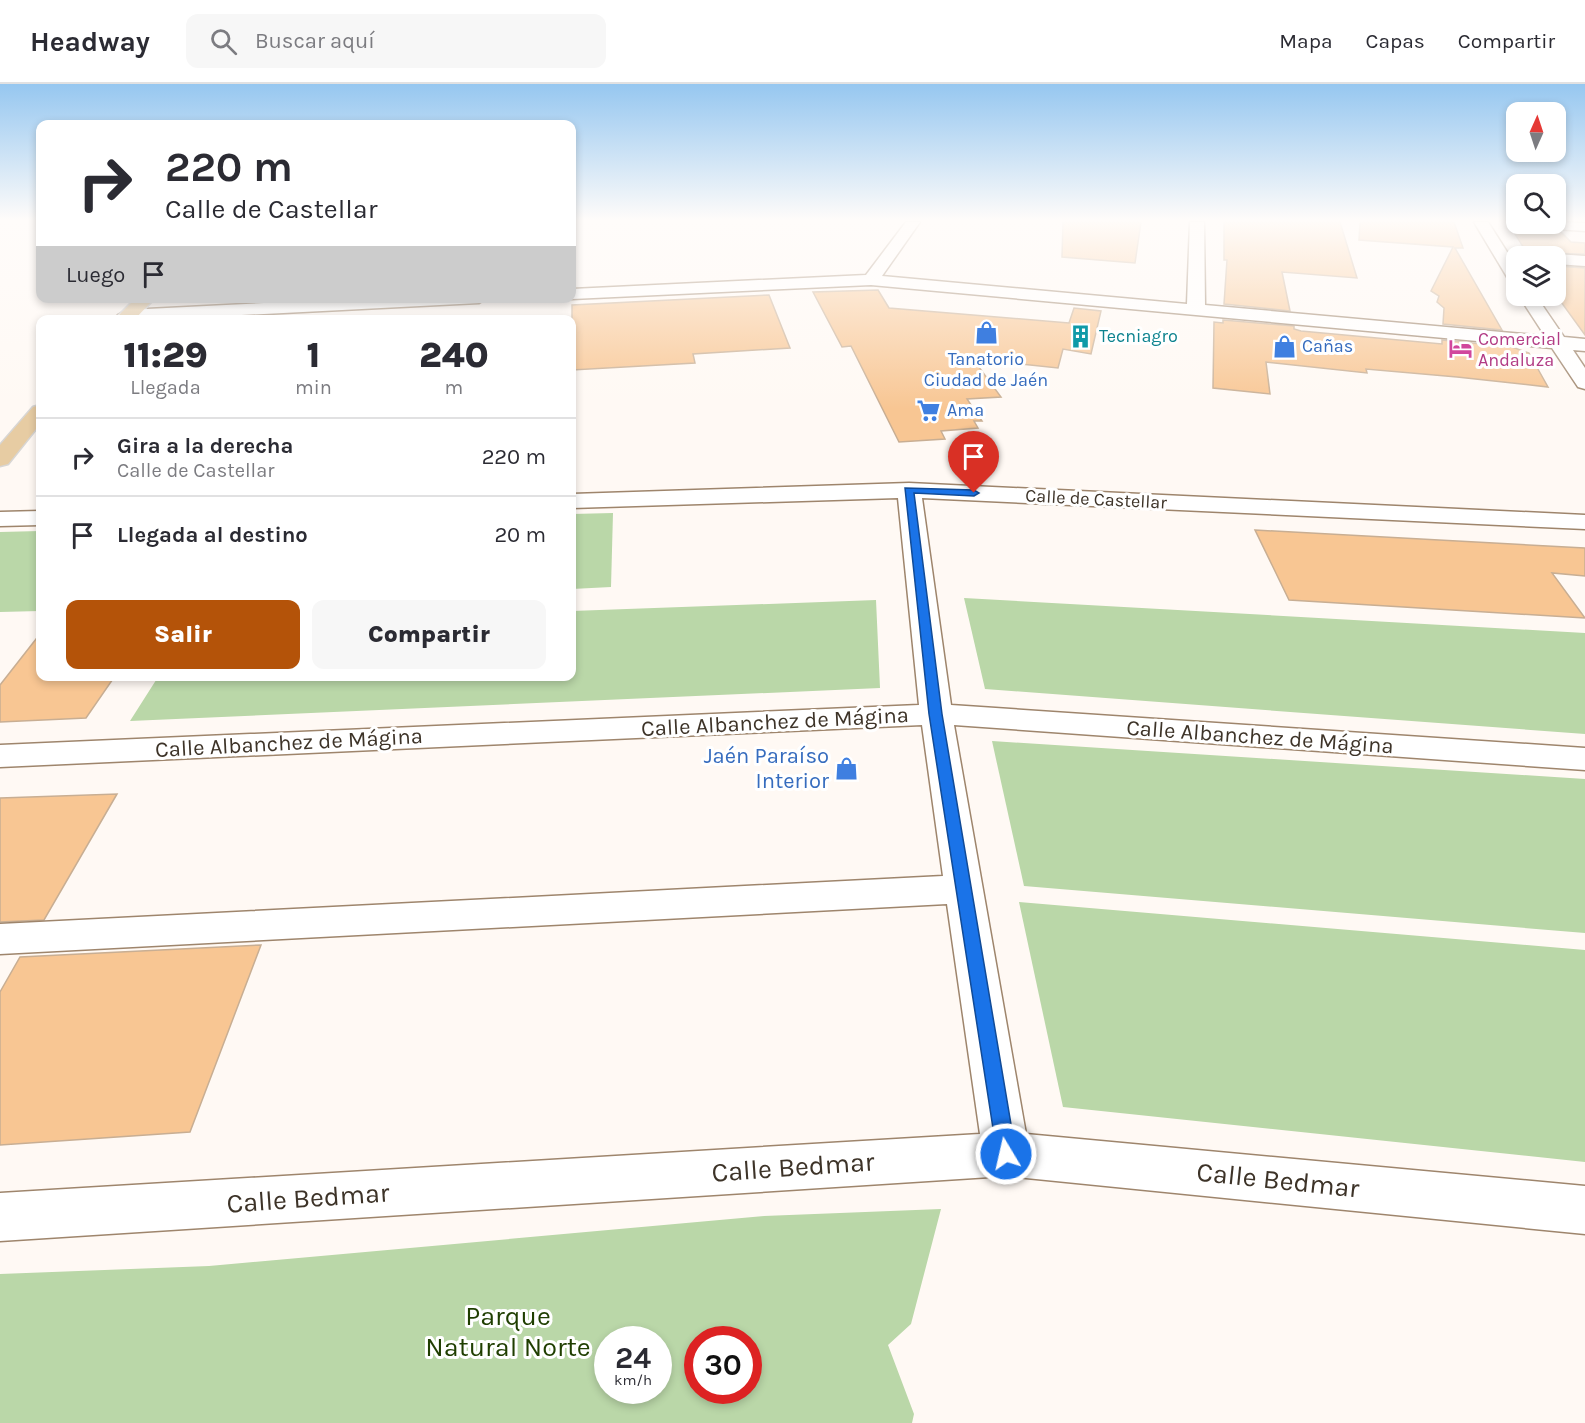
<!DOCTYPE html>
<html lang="es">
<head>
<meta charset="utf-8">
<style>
  body { margin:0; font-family:Karla,sans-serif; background:#f7f7f7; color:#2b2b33; height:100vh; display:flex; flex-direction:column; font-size:22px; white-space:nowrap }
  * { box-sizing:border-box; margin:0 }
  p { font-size:20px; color:#7c7c81 }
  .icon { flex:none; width:33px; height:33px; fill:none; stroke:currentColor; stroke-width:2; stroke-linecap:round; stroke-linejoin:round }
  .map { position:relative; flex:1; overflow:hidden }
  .panel { position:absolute; left:36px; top:231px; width:540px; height:366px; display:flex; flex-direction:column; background:#fff; border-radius:12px; box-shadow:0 3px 9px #0003 }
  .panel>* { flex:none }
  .top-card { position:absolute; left:36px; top:36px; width:540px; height:183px; border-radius:12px; box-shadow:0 3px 9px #0003; background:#fff; color:#2b2b33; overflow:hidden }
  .needle { width:39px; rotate:3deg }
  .fabs { position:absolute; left:1506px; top:18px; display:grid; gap:12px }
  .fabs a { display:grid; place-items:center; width:60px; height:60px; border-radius:12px; background:#fff; box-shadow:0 3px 9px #0003; font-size:30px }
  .speed { position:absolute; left:594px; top:1242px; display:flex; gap:12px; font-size:30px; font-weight:700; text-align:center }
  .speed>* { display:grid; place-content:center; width:78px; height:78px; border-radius:50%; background:#fff; box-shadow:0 3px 9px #0003; line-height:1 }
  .speed small { font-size:15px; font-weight:400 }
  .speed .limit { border:9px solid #d22; background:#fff; color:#111 }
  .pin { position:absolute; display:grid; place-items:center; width:51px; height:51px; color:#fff; margin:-62px -26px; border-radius:50% 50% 50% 0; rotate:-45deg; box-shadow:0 0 6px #0007 }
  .pin .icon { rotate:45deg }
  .me { position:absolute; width:66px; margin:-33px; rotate:351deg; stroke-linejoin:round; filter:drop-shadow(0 0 4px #0008) }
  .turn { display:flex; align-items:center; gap:21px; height:126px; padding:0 30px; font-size:27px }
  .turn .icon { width:78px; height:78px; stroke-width:2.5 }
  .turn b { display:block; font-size:42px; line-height:51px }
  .then { display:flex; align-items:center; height:57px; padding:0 30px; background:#0003; gap:12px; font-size:22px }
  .eta { display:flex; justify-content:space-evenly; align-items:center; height:102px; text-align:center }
  .eta b { font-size:36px; font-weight:800; line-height:42px }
  .button { display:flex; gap:12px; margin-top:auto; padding:12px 30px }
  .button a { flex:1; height:69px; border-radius:12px; background:#b45309; color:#fff; font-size:24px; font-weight:800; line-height:69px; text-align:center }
  .button a+a { background:#f7f7f7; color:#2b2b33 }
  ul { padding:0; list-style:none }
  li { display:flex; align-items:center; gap:18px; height:78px; padding:0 30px; border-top:2px solid #e1e1e2 }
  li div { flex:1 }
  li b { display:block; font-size:22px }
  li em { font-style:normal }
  header { display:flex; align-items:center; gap:36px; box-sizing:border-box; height:84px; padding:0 30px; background:#fff; border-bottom:2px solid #e1e1e2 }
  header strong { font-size:28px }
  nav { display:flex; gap:33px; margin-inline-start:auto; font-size:21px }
  .search { width:420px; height:54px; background:#f7f7f7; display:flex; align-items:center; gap:15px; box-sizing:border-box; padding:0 21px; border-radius:12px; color:#7c7c81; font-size:22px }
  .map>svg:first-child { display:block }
  .green { fill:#bad7a8; fill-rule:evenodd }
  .building { fill:#f8c693; stroke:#c8ae93; stroke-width:1.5 }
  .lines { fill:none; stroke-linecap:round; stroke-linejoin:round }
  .minor-casing { stroke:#9e856c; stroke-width:3 }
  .major-casing { stroke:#d8d6d4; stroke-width:3 }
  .minor { fill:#fff; fill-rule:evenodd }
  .major { fill:#e7cca3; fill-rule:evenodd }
  .route { fill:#1a73e8; stroke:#114b97; stroke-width:1.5 }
  .labels { text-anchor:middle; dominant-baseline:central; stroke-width:6; stroke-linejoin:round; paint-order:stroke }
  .far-culture-label { font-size:18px; fill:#0d838f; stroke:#fff; text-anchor:start }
  .far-hotel-label { font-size:18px; fill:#b23c85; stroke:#fff; text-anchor:start }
  .far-shop-label { font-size:18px; fill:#366cbe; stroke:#fff; text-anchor:start }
  .far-street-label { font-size:18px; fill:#3d3328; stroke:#fff }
  .street-label { font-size:22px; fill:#3d3328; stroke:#fff }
  .shop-label { font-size:22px; fill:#366cbe; stroke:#fff; text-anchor:end }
  .near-street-label { font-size:27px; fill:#3d3328; stroke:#fff }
  .near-park-label { font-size:27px; fill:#1f3e00; stroke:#fff }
</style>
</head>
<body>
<header>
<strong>Headway</strong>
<div class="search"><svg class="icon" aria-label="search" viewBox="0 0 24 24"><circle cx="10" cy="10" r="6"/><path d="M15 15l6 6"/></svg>Buscar aquí</div>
<nav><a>Mapa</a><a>Capas</a><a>Compartir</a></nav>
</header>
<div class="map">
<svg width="1585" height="1339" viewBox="0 0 1585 1339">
  <rect width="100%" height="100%" fill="#fff9f4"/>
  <g class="green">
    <polygon points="613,429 611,503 572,505 572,430"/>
    <polygon points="40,447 40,527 0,528 0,448"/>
    <polygon points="964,514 1585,549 1585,650 985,605"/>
    <polygon points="876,516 880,604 130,637 158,593 572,592 572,527"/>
    <polygon points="992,657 1585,695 1585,849 1024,802"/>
    <polygon points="1019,818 1585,866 1585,1078 1063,1023"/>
    <path d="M 941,1125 L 911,1240 L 888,1261 L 914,1330 L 912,1339 L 0,1339 L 0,1190 L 209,1182 L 764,1132 ZM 608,1256 L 658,1256 L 658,1306 L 608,1306 ZM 698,1256 L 748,1256 L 748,1306 L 698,1306 Z"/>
  </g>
  <g class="building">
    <polygon points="1063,138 1141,138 1135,179 1062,173"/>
    <polygon points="1224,138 1340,138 1357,194 1282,188 1290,227 1224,220 1227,176 1224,176"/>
    <polygon points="1360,138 1454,138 1463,164 1455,164 1502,246 1443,240 1444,224 1437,218 1439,212 1431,207 1453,163 1359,156"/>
    <polygon points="1508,139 1561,148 1571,158 1585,159 1585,170 1527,169"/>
    <polygon points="1556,182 1585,184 1585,251 1556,211"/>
    <polygon points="878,206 889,224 1069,239 1074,224 1101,227 1091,270 1063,265 1058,284 973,275 1001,313 967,315 982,337 974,337 978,344 941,347 945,355 899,358 851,262 842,263 813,208"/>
    <polygon points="769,211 790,264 693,270 695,279 572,286 572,221"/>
    <polygon points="1223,236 1294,242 1294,245 1301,247 1442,260 1442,256 1512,263 1529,269 1548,303 1457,293 1366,285 1367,289 1266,278 1270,310 1213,304 1214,238 1223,239"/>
    <polygon points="1255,446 1585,464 1585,492 1552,489 1585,534 1289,516"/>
    <polygon points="40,550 40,592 115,592 86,634 0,638 0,601"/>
    <polygon points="117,710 44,836 0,838 0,714"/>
    <polygon points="261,861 190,1048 0,1061 0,908 20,873"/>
  </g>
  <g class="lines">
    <defs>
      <g id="minor">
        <polygon points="906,138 920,138 882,192 1187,220 1190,138 1204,138 1205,221 1545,252 1519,212 1536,212 1564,253 1585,255 1585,267 1573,266 1585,284 1585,305 1578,303 1552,264 871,201 572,215 569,214 572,205 866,191"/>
        <polygon points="1474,138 1488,138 1516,182 1516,199 1510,198"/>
        <polygon points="1556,138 1585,139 1585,147 1542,144 1535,140"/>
        <polygon points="1556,170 1585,172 1585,182 1556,180 1556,172 1550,172"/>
        <polygon points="361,214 487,214 479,219 144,236 124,236 118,231 127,226"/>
        <polygon points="909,399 1585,431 1585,445 922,414 951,621 1585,664 1585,686 954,641 1026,1050 1585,1102 1585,1150 1006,1092 0,1157 0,1109 980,1050 947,820 0,870 0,840 943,792 922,641 0,683 0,661 919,621 898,414 572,424 572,410"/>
        <polygon points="40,427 40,441 0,442 0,428"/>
      </g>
      <g id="major">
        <polygon points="136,214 155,214 134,236 114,236"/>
        <polygon points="40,321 40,340 8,380 0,382 0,361 33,323"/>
      </g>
    </defs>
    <use href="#minor" class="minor-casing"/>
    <use href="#major" class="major-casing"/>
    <use href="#minor" class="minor"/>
    <use href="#major" class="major"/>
  </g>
  <linearGradient id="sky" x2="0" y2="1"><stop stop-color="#96c7f0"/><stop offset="0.42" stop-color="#fffcfa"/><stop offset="1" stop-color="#fffcfa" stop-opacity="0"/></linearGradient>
  <rect width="1585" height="325" fill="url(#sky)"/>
  <polygon class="route" points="905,404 974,406 979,409 974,412 914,409 942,630 1016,1070 1013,1076 1006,1079 999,1076 997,1070 929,630"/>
  <defs>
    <symbol id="shop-bare" viewBox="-9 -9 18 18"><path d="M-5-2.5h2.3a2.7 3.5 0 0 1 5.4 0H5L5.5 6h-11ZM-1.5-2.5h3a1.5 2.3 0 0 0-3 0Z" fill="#3f7fe0" stroke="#fff" stroke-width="2.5" paint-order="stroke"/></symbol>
    <symbol id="building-bare" viewBox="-9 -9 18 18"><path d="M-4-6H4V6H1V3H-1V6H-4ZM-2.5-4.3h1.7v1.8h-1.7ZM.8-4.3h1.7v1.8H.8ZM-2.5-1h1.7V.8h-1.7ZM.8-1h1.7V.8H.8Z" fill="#0f9aa8" stroke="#fff" stroke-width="2.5" paint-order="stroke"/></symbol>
    <symbol id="hotel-bare" viewBox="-9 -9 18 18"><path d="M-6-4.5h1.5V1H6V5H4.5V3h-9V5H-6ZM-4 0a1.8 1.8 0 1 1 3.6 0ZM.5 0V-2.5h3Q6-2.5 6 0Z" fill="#d1479c" stroke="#fff" stroke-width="2.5" paint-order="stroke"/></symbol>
    <symbol id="supermarket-bare" viewBox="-9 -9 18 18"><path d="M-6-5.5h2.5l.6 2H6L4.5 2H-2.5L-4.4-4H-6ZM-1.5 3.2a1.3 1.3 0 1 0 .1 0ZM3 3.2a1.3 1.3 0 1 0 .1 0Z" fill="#3f7fe0" stroke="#fff" stroke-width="2.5" paint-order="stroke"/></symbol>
  </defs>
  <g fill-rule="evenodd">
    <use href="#shop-bare" x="970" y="232" width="33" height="33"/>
    <use href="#building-bare" x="1064" y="236" width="33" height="33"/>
    <use href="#shop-bare" x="1268" y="246" width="33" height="33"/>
    <use href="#hotel-bare" x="1444" y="248" width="33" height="33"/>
    <use href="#supermarket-bare" x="912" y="310" width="33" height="33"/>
    <use href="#shop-bare" x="830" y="668" width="33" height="33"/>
  </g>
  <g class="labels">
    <g class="far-culture-label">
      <text x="1099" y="252">Tecniagro</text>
    </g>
    <g class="far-hotel-label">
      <text x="1478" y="255">Comercial<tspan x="1478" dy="21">Andaluza</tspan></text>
    </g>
    <g class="far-shop-label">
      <text x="1302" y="262">Cañas</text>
      <text x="986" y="275" text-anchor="middle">Tanatorio<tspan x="986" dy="21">Ciudad de Jaén</tspan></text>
      <text x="947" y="326">Ama</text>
    </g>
    <g class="far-street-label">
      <text transform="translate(1096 415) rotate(3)">Calle de Castellar</text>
    </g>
    <g class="street-label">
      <text transform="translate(775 638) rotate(-3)">Calle Albanchez de Mágina</text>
      <text transform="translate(1260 653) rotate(4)">Calle Albanchez de Mágina</text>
      <text transform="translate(289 659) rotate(-3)">Calle Albanchez de Mágina</text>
    </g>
    <g class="shop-label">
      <text x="829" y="672">Jaén Paraíso<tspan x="829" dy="25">Interior</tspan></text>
    </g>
    <g class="near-street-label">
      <text transform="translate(793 1083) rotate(-4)">Calle Bedmar</text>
      <text transform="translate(1278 1096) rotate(6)">Calle Bedmar</text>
      <text transform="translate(308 1114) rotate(-4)">Calle Bedmar</text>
    </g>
    <g class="near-park-label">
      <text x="508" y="1232">Parque<tspan x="508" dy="31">Natural Norte</tspan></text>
    </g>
  </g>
</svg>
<div class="fabs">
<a><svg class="needle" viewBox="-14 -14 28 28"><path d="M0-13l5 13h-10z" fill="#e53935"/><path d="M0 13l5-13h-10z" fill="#7c7c81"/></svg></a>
<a><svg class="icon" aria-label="search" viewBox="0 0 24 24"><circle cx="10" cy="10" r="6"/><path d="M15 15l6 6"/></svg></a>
<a><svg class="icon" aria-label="layers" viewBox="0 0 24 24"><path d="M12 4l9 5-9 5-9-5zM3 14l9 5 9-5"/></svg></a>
</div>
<div class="speed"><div>24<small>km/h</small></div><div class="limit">30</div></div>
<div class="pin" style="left:974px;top:409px;background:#d93025"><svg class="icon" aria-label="arrive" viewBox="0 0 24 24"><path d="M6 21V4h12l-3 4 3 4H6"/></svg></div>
<svg class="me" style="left:1006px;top:1070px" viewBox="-20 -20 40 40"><circle r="17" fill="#1a73e8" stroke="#fff" stroke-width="3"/><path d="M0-11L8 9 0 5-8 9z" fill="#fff"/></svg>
<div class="top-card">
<div class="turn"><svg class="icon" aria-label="right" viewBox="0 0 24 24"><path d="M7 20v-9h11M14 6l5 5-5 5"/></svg><div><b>220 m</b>Calle de Castellar</div></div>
<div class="then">Luego<svg class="icon" aria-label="arrive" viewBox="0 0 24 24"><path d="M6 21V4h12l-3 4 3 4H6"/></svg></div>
</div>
<section class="panel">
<div class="eta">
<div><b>11:29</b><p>Llegada</p></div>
<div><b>1</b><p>min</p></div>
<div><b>240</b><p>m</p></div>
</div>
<ul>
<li><svg class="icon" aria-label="right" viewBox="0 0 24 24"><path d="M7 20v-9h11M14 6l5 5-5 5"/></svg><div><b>Gira a la derecha</b><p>Calle de Castellar</p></div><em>220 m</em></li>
<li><svg class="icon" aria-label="arrive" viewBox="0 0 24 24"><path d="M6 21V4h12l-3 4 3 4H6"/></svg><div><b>Llegada al destino</b></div><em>20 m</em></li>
</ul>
<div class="button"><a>Salir</a><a>Compartir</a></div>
</section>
</div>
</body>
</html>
